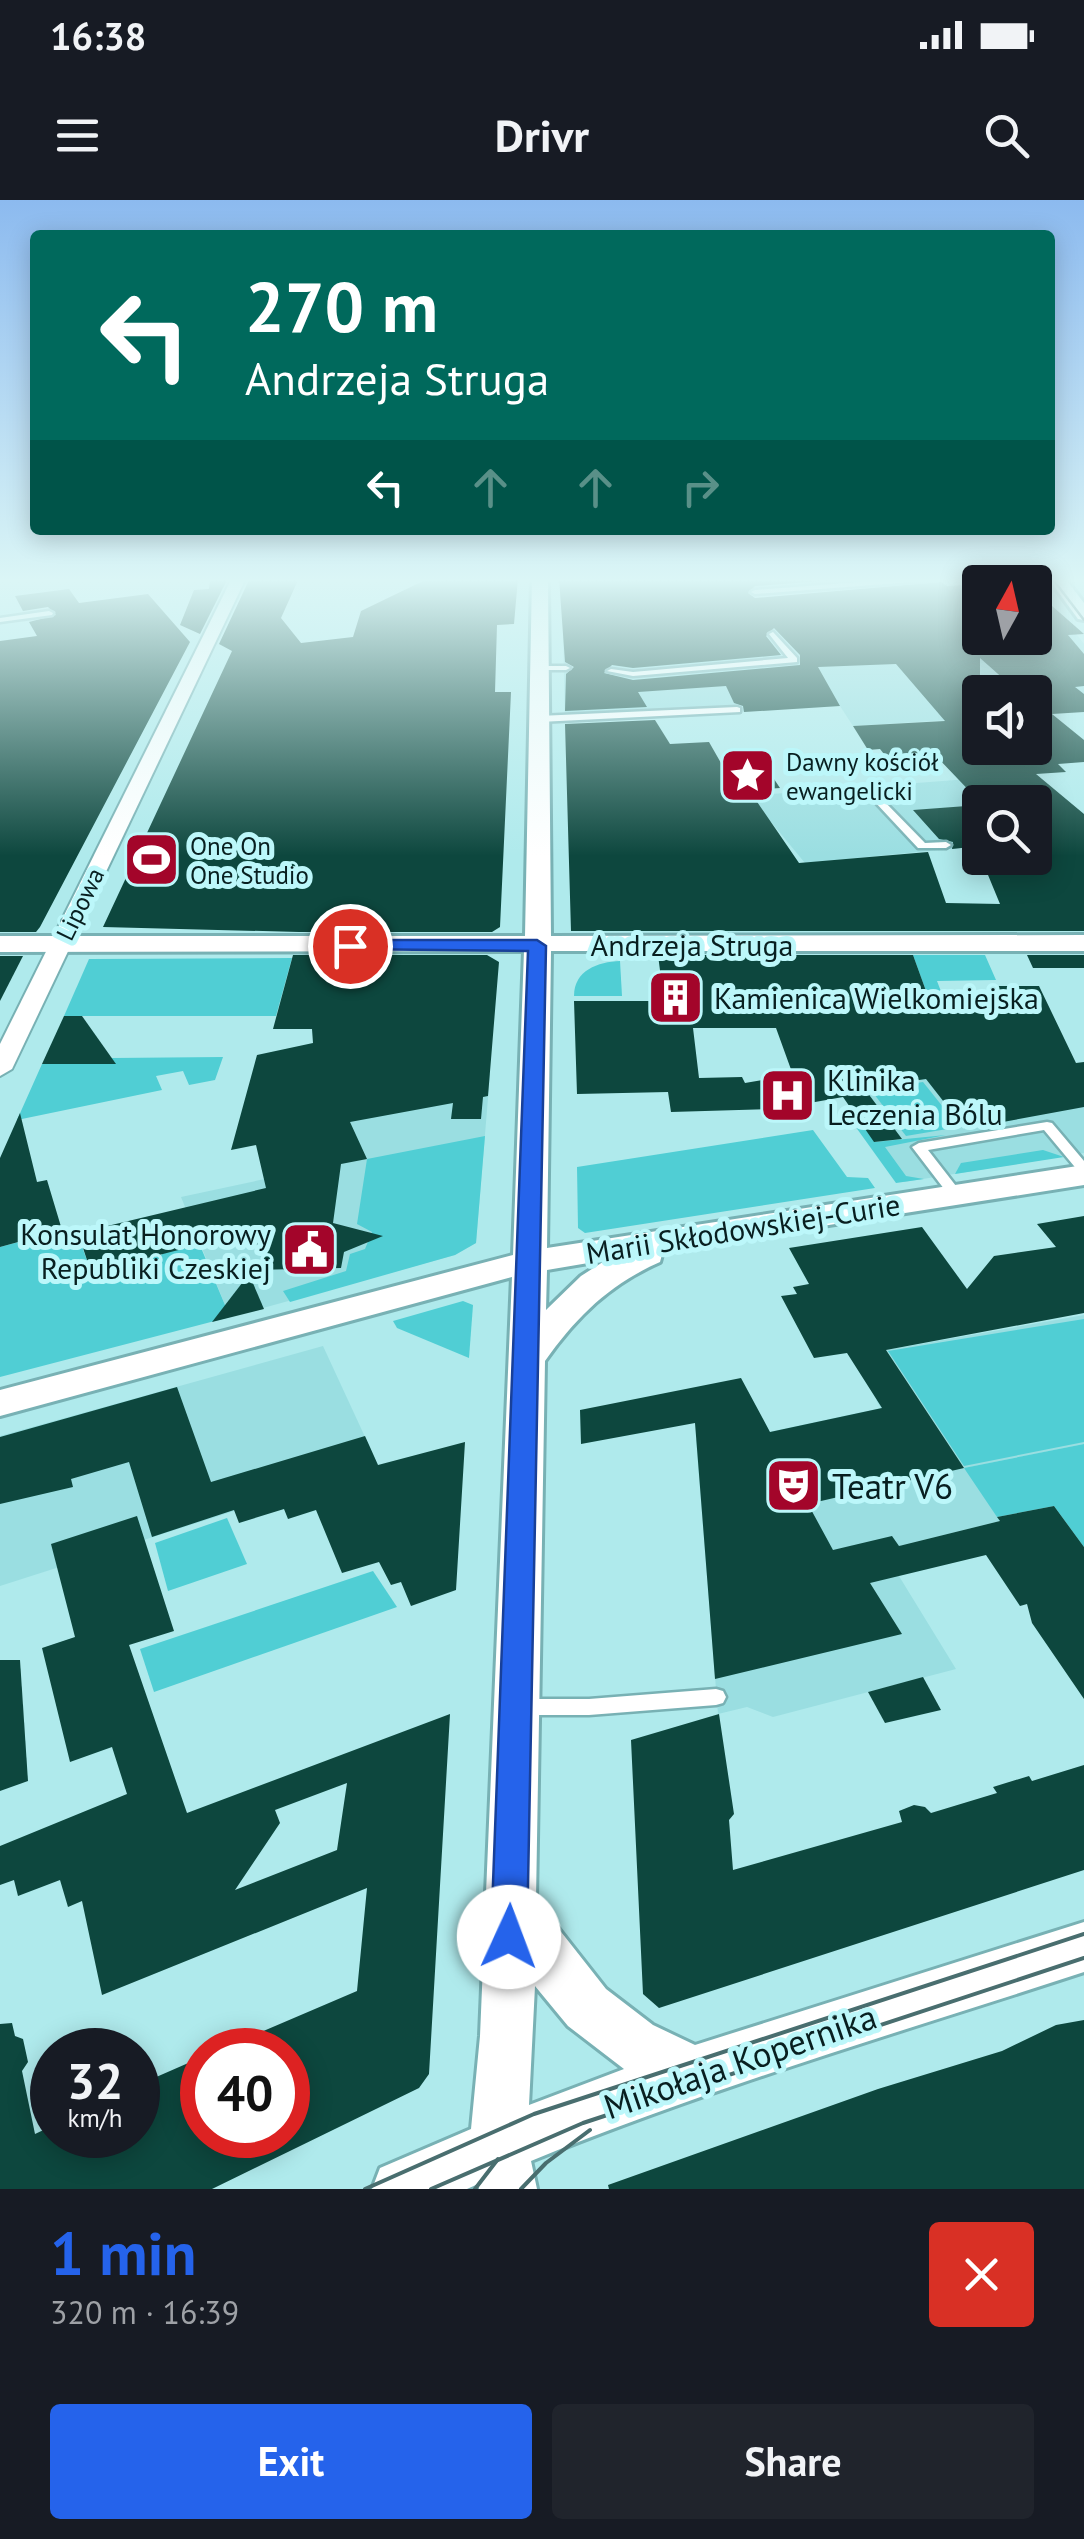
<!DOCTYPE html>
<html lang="en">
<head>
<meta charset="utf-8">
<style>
  body { margin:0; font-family:"PT Sans",sans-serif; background:#20242c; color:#f1f3f6; height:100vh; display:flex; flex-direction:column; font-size:38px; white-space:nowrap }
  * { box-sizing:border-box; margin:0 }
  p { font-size:32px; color:#9ea1a6 }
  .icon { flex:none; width:55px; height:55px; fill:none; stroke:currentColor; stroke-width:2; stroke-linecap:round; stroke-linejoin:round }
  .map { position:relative; height:1989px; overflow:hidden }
  .details { display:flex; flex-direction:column; background:#171b24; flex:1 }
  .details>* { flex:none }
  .guide { position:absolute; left:30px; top:30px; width:1025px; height:305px; border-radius:10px; box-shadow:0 5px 25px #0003; background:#00695c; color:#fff; overflow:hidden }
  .needle { width:65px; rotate:8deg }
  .tools { position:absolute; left:962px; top:365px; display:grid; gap:20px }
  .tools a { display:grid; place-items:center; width:90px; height:90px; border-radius:10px; background:#171b24; box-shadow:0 5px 25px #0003; font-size:50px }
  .speed { position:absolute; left:30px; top:1828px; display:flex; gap:20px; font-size:50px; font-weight:700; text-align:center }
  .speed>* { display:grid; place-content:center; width:130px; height:130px; border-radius:50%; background:#171b24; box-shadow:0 5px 25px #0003; line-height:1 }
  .speed small { font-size:25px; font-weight:400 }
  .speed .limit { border:15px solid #d22; background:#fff; color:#111 }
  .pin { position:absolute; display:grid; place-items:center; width:85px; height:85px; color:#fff; margin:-42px; border:5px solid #fff; border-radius:50%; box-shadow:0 2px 10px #0007 }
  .me { position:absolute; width:110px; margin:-55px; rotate:2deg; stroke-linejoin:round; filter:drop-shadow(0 0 8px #0008) }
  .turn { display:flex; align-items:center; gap:35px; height:210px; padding:0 50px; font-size:45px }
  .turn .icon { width:130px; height:130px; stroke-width:2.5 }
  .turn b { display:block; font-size:70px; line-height:85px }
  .lanes { display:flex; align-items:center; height:95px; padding:0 50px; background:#0003; justify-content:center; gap:50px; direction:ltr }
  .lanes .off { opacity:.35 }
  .round { display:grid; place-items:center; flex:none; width:105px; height:105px; border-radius:10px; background:#20242c }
  .head { display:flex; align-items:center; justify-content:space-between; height:170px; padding:0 50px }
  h1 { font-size:60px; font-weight:700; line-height:75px; color:#2563eb }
  .cta { display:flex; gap:20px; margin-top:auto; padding:20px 50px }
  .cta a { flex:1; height:115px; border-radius:10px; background:#2563eb; color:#fff; font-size:40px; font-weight:700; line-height:115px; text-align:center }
  .cta a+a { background:#20242c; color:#f1f3f6 }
  .status { display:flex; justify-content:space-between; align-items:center; height:70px; padding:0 50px; background:#171b24; direction:ltr }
  .status svg { height:28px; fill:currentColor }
  header { display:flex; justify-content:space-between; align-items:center; height:130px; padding:0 50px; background:#171b24; font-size:45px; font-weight:700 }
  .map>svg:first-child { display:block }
  .built { fill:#9adee1 }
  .green { fill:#50ced4 }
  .building { fill:#0d473e; fill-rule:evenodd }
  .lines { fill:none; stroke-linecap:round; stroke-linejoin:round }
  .service-casing { stroke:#78b1b4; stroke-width:5 }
  .minor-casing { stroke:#78b1b4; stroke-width:4 }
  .tertiary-casing { stroke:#78b1b4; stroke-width:6 }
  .service { fill:#fff; fill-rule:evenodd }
  .minor { fill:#fff; fill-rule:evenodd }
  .tertiary { fill:#fff; fill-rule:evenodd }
  .tram-far1 { stroke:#496e6f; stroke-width:2.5 }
  .tram { stroke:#496e6f; stroke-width:4 }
  .route { fill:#2563eb; stroke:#184099; stroke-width:2.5 }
  .labels { text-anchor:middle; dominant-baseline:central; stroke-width:10; stroke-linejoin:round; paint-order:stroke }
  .far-poi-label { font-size:25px; fill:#081f20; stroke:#bcf7fa; text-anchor:start }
  .far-street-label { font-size:25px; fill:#081f20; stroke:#bcf7fa }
  .street-label { font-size:30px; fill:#081f20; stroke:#bcf7fa }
  .poi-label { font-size:30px; fill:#081f20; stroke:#bcf7fa; text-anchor:start }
  .near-poi-label { font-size:35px; fill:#081f20; stroke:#bcf7fa; text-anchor:start }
  .near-street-label { font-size:35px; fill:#081f20; stroke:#bcf7fa }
</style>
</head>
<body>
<div class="status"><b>16:38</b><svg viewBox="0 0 49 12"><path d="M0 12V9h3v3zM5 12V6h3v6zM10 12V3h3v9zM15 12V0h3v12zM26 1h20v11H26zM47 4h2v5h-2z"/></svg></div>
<header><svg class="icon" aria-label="menu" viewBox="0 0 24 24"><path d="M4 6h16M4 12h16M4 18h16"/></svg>Drivr<svg class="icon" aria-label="search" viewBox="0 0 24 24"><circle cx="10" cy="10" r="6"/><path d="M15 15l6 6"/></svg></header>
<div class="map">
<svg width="1084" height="1989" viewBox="0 0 1084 1989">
  <rect width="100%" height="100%" fill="#afeaec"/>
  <g class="built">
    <polygon points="1062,415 1084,444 1084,502 1035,492 980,492 980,518 853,526 840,506 565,522 563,437 813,423 980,438 1035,438 1035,416"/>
    <polygon points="969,579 992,602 980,602 980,646 805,663 771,622 718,598"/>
    <polygon points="1035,844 1084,895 1084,953 904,982 830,877"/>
    <polygon points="490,874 476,1043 455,1055 230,1117 181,997 288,974 267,914"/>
    <polygon points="1084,1115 1084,1244 965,1268 1000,1321 883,1350 956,1469 773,1517 747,1507 718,1514 696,1239 769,1232 881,1208 876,1200 912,1192 886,1150"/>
    <polygon points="323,1146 378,1265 0,1386 0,1236"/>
  </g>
  <g class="green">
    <polygon points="913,755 985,755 996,780 937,781 945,802 930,802"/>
    <polygon points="292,758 276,816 64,816 89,759"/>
    <path d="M 620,761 L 622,796 L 574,796 C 574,770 598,762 620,761 Z"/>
    <polygon points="223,857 215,880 189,885 183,871 156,876 162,890 17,920 42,864 109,864 112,858"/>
    <polygon points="923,882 959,927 906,936 871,890"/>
    <polygon points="857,918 875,942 946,935 885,947 906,976 924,979 896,983 850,919"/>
    <polygon points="813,930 847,977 868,978 875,988 585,1033 578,1028 577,967"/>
    <polygon points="485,936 476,1043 455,1055 290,1102 283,1091 346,1071 350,1054 365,1049 372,1032 357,1024 367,959"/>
    <polygon points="1043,950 1064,957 955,974 961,963"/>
    <polygon points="45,1035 47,1038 69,1035 72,1043 80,1041 90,1069 144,1053 148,1059 162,1055 161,1049 199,1043 230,1117 0,1177 0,1047"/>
    <polygon points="463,1101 473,1105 469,1158 397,1128 393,1121"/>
    <polygon points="1084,1119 1084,1242 964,1266 888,1151"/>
    <polygon points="1084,1244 1084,1347 1054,1306 997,1317 964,1268"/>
    <polygon points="227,1318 247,1364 168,1391 155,1343"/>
    <polygon points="373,1371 397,1407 154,1492 140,1449"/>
  </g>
  <g class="building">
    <polygon points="210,378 228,378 200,434 180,425 194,390 209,389"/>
    <polygon points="250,378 299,378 281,418 301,443 353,437 361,411 423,381 518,378 514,424 497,425 495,492 511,492 500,727 492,732 299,732 103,727 232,451 219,444"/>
    <path d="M 559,378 L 863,378 L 755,386 L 748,393 L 755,398 L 941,382 L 947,386 L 980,384 L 980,438 L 1035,438 L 1035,391 L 1084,434 L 1068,435 L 1084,454 L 1084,486 L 1075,487 L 1084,494 L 1084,512 L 1052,514 L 1084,540 L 1084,562 L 1058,564 L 1066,572 L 1036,574 L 1084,614 L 1084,731 L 571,731 L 565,524 L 655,520 L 670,544 L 709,542 L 721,563 L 762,561 L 780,588 L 749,590 L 799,663 L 928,652 L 946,703 L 1000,704 L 981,658 L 1035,658 L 1035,602 L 980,602 L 936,556 L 888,559 L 880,549 L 868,550 L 853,526 L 945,521 L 896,464 L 818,467 L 840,506 L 744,512 L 743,506 L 734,503 L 726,486 L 638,492 L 647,507 L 565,511 L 566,474 L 574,467 L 565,462 ZM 774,428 L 800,455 L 800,465 L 633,480 L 604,473 L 612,465 L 633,468 L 781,455 L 766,436 ZM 980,458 L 1015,489 L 1035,492 L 1035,548 L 980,548 Z"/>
    <polygon points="69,389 79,403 148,394 190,442 40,727 36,732 0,732 0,441 37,436 29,422 56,415 48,407 23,411 15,396"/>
    <polygon points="980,605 980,646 952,649 953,642 939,639 913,610"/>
    <polygon points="293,755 487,755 499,762 488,896 483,897 481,919 451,919 453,903 350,922 367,959 341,964 333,1023 383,1036 344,1052 341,1068 253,1070 269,1049 252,1048 256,1030 97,1071 90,1069 78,1033 266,988 256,945 231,950 257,855 313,843 312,829 273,829"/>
    <path d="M 913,755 L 930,802 L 991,802 L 999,786 L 1039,786 L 1076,863 L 1084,862 L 1084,907 L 965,929 L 926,879 L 864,888 L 902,939 L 874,942 L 843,897 L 776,909 L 671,912 L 668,892 L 577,894 L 574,801 L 664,801 L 658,755 ZM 693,828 L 776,828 L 793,875 L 745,883 L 742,877 L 699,878 Z"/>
    <polygon points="1027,755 1084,755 1084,768 1033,768"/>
    <polygon points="0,756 23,756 0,801"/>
    <polygon points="64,816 82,816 116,864 42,864"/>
    <polygon points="20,913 37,982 47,980 62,1030 0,1047 0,958"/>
    <polygon points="1084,1016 1084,1113 886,1150 964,1268 808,1304 833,1350 892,1336 899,1346 1000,1321 997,1317 1054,1306 1084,1347 1084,1499 1032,1423 1027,1404 1020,1406 986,1355 870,1383 902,1434 715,1479 695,1223 581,1244 580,1210 741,1178 770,1232 882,1208 847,1153 814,1158 781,1096 797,1094 793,1087 809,1084 789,1048 922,1027 967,1089 994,1056 1056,1047 1037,1024"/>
    <polygon points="249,1074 264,1109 212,1122"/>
    <polygon points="177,1187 211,1282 365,1236 378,1265 465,1242 456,1390 411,1406 401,1382 391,1385 379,1362 342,1373 316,1310 288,1319 284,1309 239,1323 234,1310 152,1337 129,1262 71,1279 73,1287 0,1304 0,1237"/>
    <path d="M 137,1316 L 174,1431 L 129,1445 L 187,1613 L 450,1514 L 429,1874 L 419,1888 L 212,1989 L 0,1989 L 0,1824 L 12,1823 L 15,1836 L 23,1839 L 28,1862 L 22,1871 L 35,1934 L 52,1926 L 52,1935 L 138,1935 L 138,1885 L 202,1857 L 202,1935 L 288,1935 L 288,1850 L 219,1850 L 357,1791 L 367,1688 L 102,1795 L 82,1701 L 68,1707 L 60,1680 L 18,1696 L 14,1680 L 0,1685 L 0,1646 L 127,1594 L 112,1547 L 70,1562 L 42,1448 L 75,1437 L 51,1344 ZM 347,1583 L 337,1650 L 235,1690 L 280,1623 L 275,1610 Z"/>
    <polygon points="0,1460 20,1460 28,1581 0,1591"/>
    <polygon points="923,1477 941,1510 885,1523 868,1492"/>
    <polygon points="719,1514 734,1614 729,1620 733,1670 902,1622 899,1611 914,1605 925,1607 931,1613 997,1593 993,1587 1029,1576 1032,1581 1084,1565 1084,1670 659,1808 643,1794 631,1540"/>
    <polygon points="1084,1820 1084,1989 609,1989 608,1985 878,1889 1002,1851 1056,1825"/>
  </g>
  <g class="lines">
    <defs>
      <g id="service">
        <polygon points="911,378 941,378 937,380 755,394 751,392 755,390"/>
        <polygon points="49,411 53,413 52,415 0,422 0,418"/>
        <polygon points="773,432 797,458 797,462 633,476 607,471 611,469 633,472 788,458 769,434"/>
        <polygon points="536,466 566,466 570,468 566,470 536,470"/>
        <polygon points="737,507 740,508 740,512 539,522 535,519 539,516"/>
        <polygon points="875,598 881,598 925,643 946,642 951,645 946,648 918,648 875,602"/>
        <polygon points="1047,922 1052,923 1084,961 1084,973 1079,972 1044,930 928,950 963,995 956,999 951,998 912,947 919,943"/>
        <polygon points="716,1489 723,1491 726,1497 723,1503 716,1505 589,1515 522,1515 515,1513 512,1507 515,1501 522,1499 589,1499"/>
      </g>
      <polygon id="minor" points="232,378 246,378 12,869 0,876 0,844"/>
      <g id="tertiary">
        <path d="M 532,378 L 548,378 L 551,736 L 1084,735 L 1084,751 L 551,751 L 547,1048 L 1084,965 L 1084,985 L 663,1051 L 660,1062 C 610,1084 577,1116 545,1161 L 536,1700 L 606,1789 L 653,1825 L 695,1845 L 1084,1722 L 1084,1772 C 898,1833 711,1887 531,1961 L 537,1989 L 479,1989 L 478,1984 L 467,1989 L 372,1989 L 380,1968 L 471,1929 L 480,1836 L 512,1077 L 0,1216 L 0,1190 L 513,1055 L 524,751 L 0,752 L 0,736 L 525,736 ZM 606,1060 L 581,1076 L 546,1110 L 547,1070 ZM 535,1786 L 568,1826 L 624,1869 L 529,1905 Z"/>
        <polygon points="1048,378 1065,378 1084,403 1084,420 1078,419"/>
      </g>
    </defs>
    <use href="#service" class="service-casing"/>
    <use href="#minor" class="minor-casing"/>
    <use href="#tertiary" class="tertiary-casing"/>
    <use href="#service" class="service"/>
    <use href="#minor" class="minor"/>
    <use href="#tertiary" class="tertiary"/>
    <polyline class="tram-far1" points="1052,378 1084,420"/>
    <g class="tram">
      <polyline points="365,1989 534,1914 1084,1734"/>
      <polyline points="431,1989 583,1923 1084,1758"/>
      <polyline points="475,1989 498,1959"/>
      <polyline points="521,1989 546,1963 590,1930"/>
    </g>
  </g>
  <linearGradient id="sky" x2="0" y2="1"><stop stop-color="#8cbaef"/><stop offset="0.58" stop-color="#dbf6f6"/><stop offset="1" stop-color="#dbf6f6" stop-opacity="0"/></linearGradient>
  <rect width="1084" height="656" fill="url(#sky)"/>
  <polygon class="route" points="350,740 537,740 546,746 527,1737 522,1749 509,1754 496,1749 491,1737 528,751 344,749 341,746"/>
  <defs>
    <symbol id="sight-square" viewBox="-11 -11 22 22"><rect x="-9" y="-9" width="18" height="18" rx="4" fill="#a3052a" stroke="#bcf7fa"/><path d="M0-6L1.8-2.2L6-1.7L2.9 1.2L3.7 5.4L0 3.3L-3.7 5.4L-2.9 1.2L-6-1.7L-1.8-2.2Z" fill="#fff"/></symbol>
    <symbol id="stadium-square" viewBox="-11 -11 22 22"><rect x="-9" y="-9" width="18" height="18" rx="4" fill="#a3052a" stroke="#bcf7fa"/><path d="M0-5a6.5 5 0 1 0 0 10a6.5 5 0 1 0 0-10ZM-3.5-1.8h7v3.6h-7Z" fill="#fff"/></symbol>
    <symbol id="building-square" viewBox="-11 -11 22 22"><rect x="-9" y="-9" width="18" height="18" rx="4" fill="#a3052a" stroke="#bcf7fa"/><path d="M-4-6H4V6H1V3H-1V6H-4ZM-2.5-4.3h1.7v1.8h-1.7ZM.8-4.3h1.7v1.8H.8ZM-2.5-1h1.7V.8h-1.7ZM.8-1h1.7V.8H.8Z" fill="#fff"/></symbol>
    <symbol id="hospital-square" viewBox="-11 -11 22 22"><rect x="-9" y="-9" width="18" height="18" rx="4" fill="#a3052a" stroke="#bcf7fa"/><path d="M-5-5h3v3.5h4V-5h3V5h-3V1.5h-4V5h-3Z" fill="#fff"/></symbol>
    <symbol id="civic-square" viewBox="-11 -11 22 22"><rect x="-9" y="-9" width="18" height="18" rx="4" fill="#a3052a" stroke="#bcf7fa"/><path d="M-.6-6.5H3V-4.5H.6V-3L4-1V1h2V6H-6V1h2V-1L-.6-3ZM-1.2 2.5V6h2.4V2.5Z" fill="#fff"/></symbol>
    <symbol id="theatre-square" viewBox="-11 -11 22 22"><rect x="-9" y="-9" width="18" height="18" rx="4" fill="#a3052a" stroke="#bcf7fa"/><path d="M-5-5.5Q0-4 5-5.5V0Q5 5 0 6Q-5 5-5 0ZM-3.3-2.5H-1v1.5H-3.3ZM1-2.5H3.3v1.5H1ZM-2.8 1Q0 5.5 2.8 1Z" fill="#fff"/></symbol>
  </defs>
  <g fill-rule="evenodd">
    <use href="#sight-square" x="716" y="544" width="63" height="63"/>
    <use href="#stadium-square" x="120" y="628" width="63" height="63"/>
    <use href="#building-square" x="644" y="766" width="63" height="63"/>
    <use href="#hospital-square" x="756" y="864" width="63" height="63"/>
    <use href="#civic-square" x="278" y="1018" width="63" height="63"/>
    <use href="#theatre-square" x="762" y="1254" width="63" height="63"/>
  </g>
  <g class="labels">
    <g class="far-poi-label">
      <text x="786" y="562">Dawny kościół<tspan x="786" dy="29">ewangelicki</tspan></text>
      <text x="190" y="646">One On<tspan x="190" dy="29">One Studio</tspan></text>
    </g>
    <g class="far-street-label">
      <text transform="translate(80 704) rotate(-64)">Lipowa</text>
    </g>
    <g class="street-label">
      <text x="692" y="744">Andrzeja Struga</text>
      <text transform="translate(743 1028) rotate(-9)">Marii Skłodowskiej-Curie</text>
    </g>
    <g class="poi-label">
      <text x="714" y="797">Kamienica Wielkomiejska</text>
      <text x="827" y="879">Klinika<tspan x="827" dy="34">Leczenia Bólu</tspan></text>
      <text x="271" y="1033" text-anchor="end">Konsulat Honorowy<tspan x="271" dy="34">Republiki Czeskiej</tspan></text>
    </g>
    <g class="near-poi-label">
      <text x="832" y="1286">Teatr V6</text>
    </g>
    <g class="near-street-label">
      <text transform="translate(740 1861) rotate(-19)">Mikołaja Kopernika</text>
    </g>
  </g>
</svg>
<div class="tools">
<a><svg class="needle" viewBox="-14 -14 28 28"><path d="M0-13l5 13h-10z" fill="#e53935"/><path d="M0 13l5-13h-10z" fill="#9ea1a6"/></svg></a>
<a><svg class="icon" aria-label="sound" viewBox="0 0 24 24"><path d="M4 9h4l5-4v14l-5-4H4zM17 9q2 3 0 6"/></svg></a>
<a><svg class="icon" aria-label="search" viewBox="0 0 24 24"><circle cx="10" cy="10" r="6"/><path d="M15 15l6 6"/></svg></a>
</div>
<div class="speed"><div>32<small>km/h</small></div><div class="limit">40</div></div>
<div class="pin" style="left:350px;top:746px;background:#d93025"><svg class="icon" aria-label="arrive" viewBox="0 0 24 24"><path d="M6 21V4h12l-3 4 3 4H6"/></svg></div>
<svg class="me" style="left:509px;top:1737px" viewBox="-20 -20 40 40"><circle r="19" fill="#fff"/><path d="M0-13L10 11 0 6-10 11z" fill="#2563eb"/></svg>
<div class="guide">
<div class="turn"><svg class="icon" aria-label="left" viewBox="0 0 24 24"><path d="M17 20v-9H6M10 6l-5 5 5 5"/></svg><div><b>270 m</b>Andrzeja Struga</div></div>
<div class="lanes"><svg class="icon" aria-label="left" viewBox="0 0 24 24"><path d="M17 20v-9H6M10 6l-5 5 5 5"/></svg><svg class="icon off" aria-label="ahead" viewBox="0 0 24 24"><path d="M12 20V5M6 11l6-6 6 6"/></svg><svg class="icon off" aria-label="ahead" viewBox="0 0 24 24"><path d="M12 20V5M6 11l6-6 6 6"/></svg><svg class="icon off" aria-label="right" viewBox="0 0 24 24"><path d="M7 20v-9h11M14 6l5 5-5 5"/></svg></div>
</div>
</div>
<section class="details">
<div class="head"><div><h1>1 min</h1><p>320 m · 16:39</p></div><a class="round" style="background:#d93025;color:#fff"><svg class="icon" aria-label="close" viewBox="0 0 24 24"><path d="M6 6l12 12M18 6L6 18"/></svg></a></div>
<div class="cta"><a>Exit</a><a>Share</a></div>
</section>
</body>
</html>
